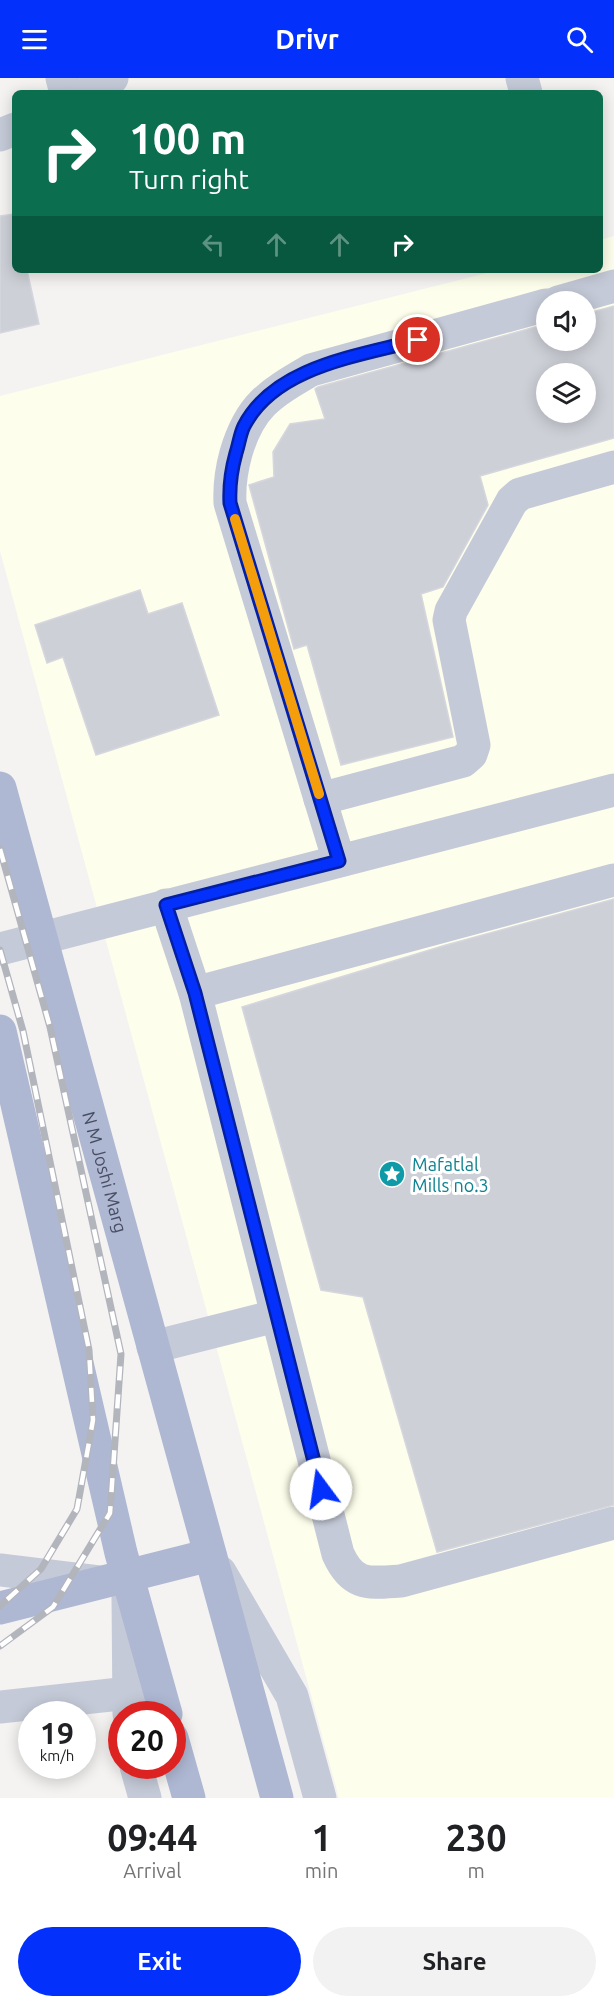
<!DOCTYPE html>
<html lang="en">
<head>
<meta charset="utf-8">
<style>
  body { margin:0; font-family:Ubuntu,sans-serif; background:#f2f2f2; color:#202124; height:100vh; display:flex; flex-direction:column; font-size:22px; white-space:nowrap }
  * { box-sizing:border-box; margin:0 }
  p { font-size:20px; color:#757577 }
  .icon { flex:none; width:33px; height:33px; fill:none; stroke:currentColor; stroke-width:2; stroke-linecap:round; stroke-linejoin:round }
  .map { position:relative; height:1720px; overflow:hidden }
  .details { display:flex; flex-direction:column; background:#fff; flex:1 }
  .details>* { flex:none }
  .hud { position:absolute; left:12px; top:12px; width:591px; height:183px; border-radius:9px; box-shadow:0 3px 15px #0003; background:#0b6e4f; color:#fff; overflow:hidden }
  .buttons { position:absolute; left:536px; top:213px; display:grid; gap:12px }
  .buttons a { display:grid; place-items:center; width:60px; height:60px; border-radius:50%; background:#fff; box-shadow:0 3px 15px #0003; font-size:30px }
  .speed { position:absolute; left:18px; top:1623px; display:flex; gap:12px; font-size:30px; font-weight:700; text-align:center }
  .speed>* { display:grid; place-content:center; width:78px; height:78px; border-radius:50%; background:#fff; box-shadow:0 3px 15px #0003; line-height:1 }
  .speed small { font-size:15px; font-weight:400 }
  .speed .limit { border:9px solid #d22; background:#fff; color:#111 }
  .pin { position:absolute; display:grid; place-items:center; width:51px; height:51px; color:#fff; margin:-26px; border:3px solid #fff; border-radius:50%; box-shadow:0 2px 6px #0007 }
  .me { position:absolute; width:66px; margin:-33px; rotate:346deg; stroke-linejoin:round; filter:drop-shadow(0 0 4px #0008) }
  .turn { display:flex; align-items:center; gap:21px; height:126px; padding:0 18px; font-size:27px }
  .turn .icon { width:78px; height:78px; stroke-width:2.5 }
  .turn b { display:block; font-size:42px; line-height:51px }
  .lanes { display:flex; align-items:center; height:57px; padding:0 18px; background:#0003; justify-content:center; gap:30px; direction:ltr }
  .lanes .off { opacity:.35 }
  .eta { display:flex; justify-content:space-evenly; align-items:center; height:102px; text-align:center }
  .eta b { font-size:36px; font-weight:700; line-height:42px }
  .action { display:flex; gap:12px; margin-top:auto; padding:12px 18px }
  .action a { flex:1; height:69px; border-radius:36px; background:#0430fc; color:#fff; font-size:24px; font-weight:700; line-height:69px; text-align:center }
  .action a+a { background:#f2f2f2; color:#202124 }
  header { display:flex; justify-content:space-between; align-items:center; height:78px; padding:0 18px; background:#0430fc; color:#fff; font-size:27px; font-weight:700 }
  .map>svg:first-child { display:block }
  .commercial { fill:#fefeec; fill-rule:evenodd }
  .building { fill:#ced0d8; stroke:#d5d6de; stroke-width:1.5; fill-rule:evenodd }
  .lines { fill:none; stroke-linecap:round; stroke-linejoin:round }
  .minor { stroke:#c5cad8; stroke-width:33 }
  .major { stroke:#afb8d3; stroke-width:33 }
  .rail-casing { stroke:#b3b5bd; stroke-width:7 }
  .rail { stroke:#fff; stroke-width:4.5; stroke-dasharray:14; stroke-linecap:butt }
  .route-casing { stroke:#031fa4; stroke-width:15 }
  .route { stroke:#0430fc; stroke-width:10 }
  .slow { stroke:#f59e0b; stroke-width:10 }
  .labels { text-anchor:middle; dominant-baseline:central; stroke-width:6; stroke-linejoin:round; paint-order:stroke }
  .culture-label { font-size:18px; fill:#0d838f; stroke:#fff; text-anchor:start }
  .street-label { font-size:18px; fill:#474e62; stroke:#fff }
</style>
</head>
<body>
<header><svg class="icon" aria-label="menu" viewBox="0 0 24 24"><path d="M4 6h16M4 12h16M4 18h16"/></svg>Drivr<svg class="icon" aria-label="search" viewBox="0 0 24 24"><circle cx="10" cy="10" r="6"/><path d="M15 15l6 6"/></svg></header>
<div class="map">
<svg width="614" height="1720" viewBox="0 0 614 1720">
  <rect width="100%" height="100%" fill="#f4f3f2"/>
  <path class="commercial" d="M 614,158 L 614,1720 L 339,1720 L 0,473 L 0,318 L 499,192 L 600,192 L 600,162 ZM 546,224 L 585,224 L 585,262 L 546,262 ZM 546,296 L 585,296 L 585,334 L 546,334 Z"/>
  <g class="building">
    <polygon points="14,136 15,192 27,192 39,246 0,255 0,138"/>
    <path d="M 614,228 L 614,360 L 480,398 L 488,427 L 443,509 L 421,516 L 453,659 L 341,687 L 307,567 L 294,571 L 249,407 L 274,399 L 273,374 L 290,346 L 325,341 L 315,311 L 318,309 L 546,246 L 546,262 L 585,262 L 585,236 ZM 546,296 L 585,296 L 585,334 L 546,334 Z"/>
    <polygon points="140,512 148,536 182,525 219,637 96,677 63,579 47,585 35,547"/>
    <polygon points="614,821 614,1427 437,1474 363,1219 321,1212 242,929 446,867"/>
  </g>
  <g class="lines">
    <g class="minor">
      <polyline points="62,0 66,15"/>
      <polyline points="522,0 526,15"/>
      <polyline points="87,15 112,0"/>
      <polyline points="0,57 15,51"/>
      <polyline points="558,224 614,208"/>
      <polyline points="320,721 463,683 471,676 474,667 449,542 451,533 512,423 520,416 614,389"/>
      <path d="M 339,783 L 230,425 C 229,406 231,393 236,375 C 250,327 270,316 311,292 L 546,227"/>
      <path d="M 166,827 L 195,915 L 338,1476 C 353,1509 369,1505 401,1503 L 614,1445"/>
      <polyline points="0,871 614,712"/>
      <polyline points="195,915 614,802"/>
      <polyline points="153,1269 276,1238"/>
      <polyline points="0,1492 99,1504"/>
      <polyline points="220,1494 292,1618 320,1720"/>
      <polyline points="128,1520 129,1636"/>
      <polyline points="0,1629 129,1615"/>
      <polyline points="136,1688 145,1720"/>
    </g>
    <g class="major">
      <path id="s1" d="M 0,710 L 277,1720"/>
      <polyline points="0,953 121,1475 166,1636"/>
      <polyline points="0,1530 210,1477"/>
      <polyline points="172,1660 189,1720"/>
    </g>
    <defs>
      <g id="rail">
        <polyline points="0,771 50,949 121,1276 110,1435 53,1529 0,1568"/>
        <polyline points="0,872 23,953 89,1272 93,1342 77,1431 41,1491 0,1528"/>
      </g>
    </defs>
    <use href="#rail" class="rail-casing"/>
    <use href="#rail" class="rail"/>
  </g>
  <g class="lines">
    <defs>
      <path id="route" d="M 321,1411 L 195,915 L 166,827 L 339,783 L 230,425 C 229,406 231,393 236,375 C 239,366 240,356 244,348 C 275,288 359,278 418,262"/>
    </defs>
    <use href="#route" class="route-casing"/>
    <use href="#route" class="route"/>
    <polyline class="slow" points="235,441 319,716"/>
  </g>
  <defs>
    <symbol id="sight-disc" viewBox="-11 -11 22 22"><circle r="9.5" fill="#0f9aa8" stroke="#fff"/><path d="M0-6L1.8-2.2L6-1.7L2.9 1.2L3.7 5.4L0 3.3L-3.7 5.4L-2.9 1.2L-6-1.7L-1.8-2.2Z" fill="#fff"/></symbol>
  </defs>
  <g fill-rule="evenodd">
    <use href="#sight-disc" x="377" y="1081" width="30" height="30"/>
  </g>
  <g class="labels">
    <g class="culture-label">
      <text x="412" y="1086">Mafatlal<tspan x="412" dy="21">Mills no.3</tspan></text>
    </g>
    <g class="street-label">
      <text stroke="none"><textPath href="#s1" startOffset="398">N M Joshi Marg</textPath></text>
    </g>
  </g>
</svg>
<div class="buttons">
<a><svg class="icon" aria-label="sound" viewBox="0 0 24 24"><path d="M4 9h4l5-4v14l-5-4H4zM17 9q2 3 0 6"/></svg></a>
<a><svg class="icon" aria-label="layers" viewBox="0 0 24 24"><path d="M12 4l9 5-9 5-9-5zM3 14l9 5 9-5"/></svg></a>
</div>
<div class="speed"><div>19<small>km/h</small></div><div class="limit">20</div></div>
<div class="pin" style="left:418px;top:262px;background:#d93025"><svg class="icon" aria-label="arrive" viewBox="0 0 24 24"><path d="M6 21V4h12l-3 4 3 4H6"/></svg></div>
<svg class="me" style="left:321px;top:1411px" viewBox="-20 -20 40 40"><circle r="19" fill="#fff"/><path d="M0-13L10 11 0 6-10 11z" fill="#0430fc"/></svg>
<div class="hud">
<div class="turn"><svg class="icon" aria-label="right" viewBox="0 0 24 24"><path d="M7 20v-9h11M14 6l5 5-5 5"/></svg><div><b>100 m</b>Turn right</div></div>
<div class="lanes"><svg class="icon off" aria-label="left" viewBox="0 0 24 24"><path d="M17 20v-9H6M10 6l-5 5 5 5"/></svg><svg class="icon off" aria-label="ahead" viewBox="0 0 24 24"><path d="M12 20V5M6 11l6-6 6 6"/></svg><svg class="icon off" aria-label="ahead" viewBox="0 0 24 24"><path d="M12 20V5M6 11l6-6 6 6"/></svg><svg class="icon" aria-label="right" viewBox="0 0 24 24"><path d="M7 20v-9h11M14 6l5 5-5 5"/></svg></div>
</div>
</div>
<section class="details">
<div class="eta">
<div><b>09:44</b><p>Arrival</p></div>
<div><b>1</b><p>min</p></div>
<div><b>230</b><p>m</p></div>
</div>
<div class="action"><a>Exit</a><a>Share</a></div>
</section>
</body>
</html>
